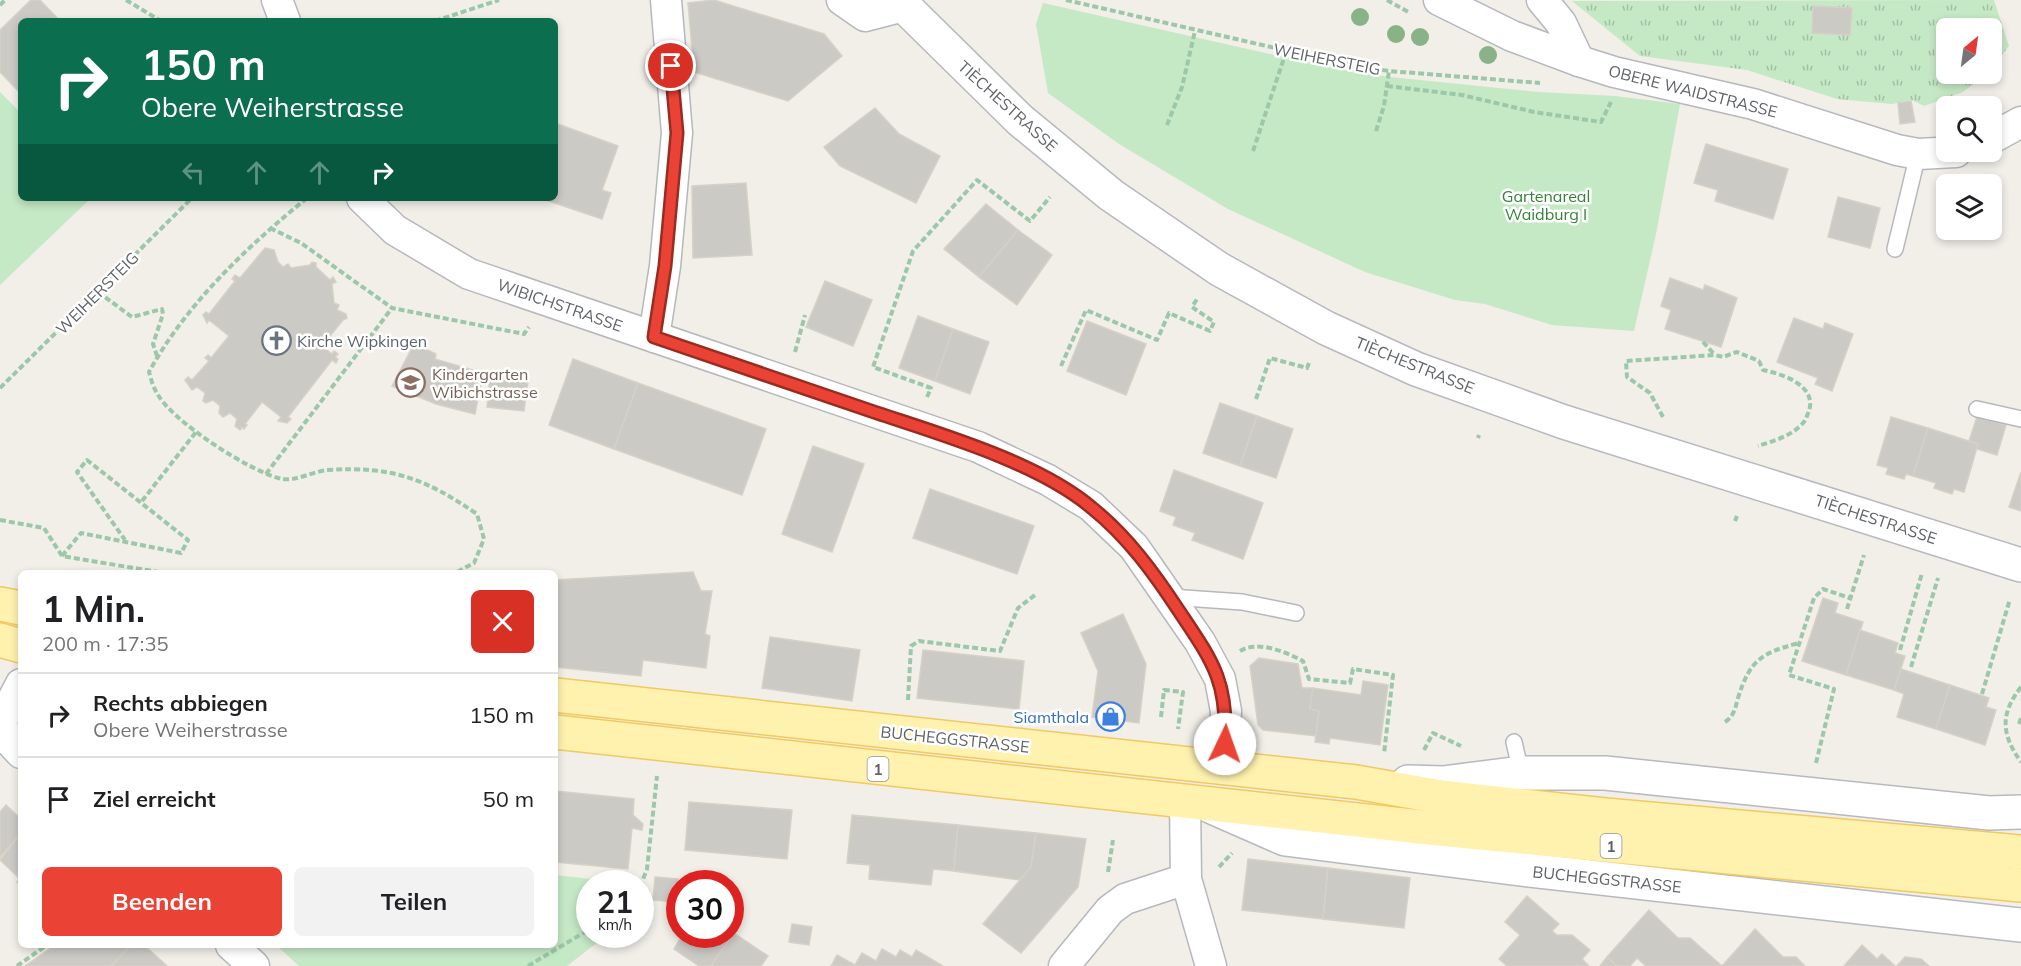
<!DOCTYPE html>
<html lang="de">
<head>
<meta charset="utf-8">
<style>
  body { margin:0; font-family:Mulish,sans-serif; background:#f2f2f2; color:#202124; height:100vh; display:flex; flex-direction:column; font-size:22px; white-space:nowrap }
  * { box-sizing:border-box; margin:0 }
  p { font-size:20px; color:#757577 }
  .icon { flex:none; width:33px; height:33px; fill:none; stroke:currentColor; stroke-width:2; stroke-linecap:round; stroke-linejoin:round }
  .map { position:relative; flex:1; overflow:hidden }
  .panel { position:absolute; left:18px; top:570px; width:540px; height:378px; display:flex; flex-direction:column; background:#fff; border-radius:9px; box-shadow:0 3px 9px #0003 }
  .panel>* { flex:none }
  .banner { position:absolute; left:18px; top:18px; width:540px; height:183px; border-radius:9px; box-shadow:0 3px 9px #0003; background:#0b6e4f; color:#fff; overflow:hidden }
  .needle { width:39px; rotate:29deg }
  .tools { position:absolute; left:1936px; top:18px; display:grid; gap:12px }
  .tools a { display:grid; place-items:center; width:66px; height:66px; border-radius:9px; background:#fff; box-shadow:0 3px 9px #0003; font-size:30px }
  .speed { position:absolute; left:576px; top:870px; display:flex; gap:12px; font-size:30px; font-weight:700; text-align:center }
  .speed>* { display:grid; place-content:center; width:78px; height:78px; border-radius:50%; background:#fff; box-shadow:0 3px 9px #0003; line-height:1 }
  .speed small { font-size:15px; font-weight:400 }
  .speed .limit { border:9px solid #d22; background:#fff; color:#111 }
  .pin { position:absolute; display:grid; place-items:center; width:51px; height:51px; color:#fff; margin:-26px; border:3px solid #fff; border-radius:50%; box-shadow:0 2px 6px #0007 }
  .me { position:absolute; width:66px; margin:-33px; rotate:3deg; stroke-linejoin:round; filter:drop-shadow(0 0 4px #0008) }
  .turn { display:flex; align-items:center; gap:21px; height:126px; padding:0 24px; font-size:27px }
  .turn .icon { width:78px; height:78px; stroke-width:2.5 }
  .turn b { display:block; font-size:42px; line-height:51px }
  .lanes { display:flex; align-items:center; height:57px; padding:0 24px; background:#0003; justify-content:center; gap:30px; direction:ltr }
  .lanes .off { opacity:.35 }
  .round { display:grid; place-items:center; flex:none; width:63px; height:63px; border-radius:9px; background:#f2f2f2 }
  .summary { display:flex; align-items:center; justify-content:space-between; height:102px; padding:0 24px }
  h1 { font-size:36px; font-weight:700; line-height:45px }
  .cta { display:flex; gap:12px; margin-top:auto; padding:12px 24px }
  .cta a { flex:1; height:69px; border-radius:9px; background:#ea4335; color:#fff; font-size:24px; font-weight:700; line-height:69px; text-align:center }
  .cta a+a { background:#f2f2f2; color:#202124 }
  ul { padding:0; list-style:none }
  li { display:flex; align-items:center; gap:18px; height:84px; padding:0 24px; border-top:2px solid #e0e0e0 }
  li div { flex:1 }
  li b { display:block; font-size:22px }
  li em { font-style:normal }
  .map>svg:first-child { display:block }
  .grass { fill:url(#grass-tufts) }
  .green { fill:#c5e8c5 }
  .building { fill:#cccac5; stroke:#d6d1c6; stroke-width:1.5 }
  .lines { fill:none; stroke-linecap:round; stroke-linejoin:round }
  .lane-casing { stroke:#b5b8bc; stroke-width:18 }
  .street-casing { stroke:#b5b8bc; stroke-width:33 }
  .secondary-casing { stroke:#b6babf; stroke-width:36 }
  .primary-casing { stroke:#f2c960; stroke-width:36 }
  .path { stroke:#9cc7a9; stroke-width:4; stroke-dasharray:6 3; stroke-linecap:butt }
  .lane { stroke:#fff; stroke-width:15 }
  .street { stroke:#fff; stroke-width:30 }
  .secondary { stroke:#fff; stroke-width:33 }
  .primary { stroke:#fff2af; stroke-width:33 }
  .tree { fill:#89b387 }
  .route-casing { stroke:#982c22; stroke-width:15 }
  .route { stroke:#ea4335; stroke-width:10 }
  .labels { text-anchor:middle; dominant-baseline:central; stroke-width:5; stroke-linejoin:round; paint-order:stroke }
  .shield { fill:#fff; stroke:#8f9295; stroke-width:1.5 }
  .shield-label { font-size:15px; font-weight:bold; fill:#5f6368 }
  .street-label { font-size:16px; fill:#5f6368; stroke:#fff }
  .park-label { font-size:16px; fill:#348238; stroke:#fff }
  .worship-label { font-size:16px; fill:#5b616d; stroke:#fff; text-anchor:start }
  .education-label { font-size:16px; fill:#785e54; stroke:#fff; text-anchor:start }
  .shop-label { font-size:16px; fill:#366cbe; stroke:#fff; text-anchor:end }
</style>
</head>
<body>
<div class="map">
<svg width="2021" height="966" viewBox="0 0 2021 966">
  <defs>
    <pattern id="grass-tufts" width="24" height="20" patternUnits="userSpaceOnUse" patternTransform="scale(1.5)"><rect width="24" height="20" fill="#c5e8c5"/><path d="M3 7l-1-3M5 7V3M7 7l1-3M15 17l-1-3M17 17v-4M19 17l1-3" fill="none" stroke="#a3c0a4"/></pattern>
  </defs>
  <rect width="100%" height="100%" fill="#f1efe8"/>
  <polygon class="grass" points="1994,0 2009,46 1992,68 1992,28 1947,28 1947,74 1986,74 1963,92 1924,106 1912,100 1892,104 1837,99 1747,70 1640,56 1572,1"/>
  <g class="green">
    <polygon points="1043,3 1337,69 1390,77 1538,92 1615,96 1680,104 1656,234 1634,331 1552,325 1485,304 1455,300 1365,272 1228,209 1119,144 1048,93 1036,24"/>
    <polygon points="0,92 21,113 21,198 91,198 0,285"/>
    <polygon points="555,875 626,883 590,884 590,934 607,935 567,966 299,966 276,945 555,945"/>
  </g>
  <g class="building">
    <polygon points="31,0 40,0 60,21 21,21 21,94 0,72 0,30"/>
    <polygon points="714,0 824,34 842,56 788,101 694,72 688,3"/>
    <polygon points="1813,6 1852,8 1850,35 1812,33"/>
    <polygon points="1911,101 1915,122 1900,124 1898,103"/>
    <polygon points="875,108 899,134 940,156 916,203 840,166 824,147"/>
    <polygon points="555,123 618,146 602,190 611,193 602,219 540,198 555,198"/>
    <polygon points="1706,144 1788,169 1773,219 1715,201 1718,190 1694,183"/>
    <polygon points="746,183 752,255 693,258 692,186"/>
    <polygon points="1838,197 1880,208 1870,248 1828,237"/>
    <polygon points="986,204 1018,230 979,277 944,249"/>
    <polygon points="1018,230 1052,255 1017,305 979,277"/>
    <polygon points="265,248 274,250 278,262 283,267 288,264 291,268 310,265 312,262 316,263 316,267 330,280 333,277 336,282 332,284 334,303 339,305 337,310 346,314 347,318 343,320 322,346 332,354 334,351 338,354 335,357 338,359 336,363 332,360 288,417 291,419 287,423 278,421 281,417 262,402 245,424 247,425 244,429 242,427 240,430 235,426 237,419 230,413 223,417 219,413 220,406 213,400 206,403 203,401 205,393 197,387 192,390 185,380 188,377 192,380 209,361 205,358 208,355 211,358 229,336 209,320 207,323 203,315 206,312 209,314 235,281 232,279 235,275 240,278"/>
    <polygon points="1670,278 1703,290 1705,285 1737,298 1721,347 1665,329 1671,310 1661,306"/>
    <polygon points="825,281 872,300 853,346 806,327"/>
    <polygon points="918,316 953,329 935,381 899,368"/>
    <polygon points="1794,318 1823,329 1825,323 1853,334 1832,391 1815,384 1818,378 1777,362"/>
    <polygon points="1087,321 1146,344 1126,395 1067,371"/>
    <polygon points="953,329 989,342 970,394 935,381"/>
    <polygon points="414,344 436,354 435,359 483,373 475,414 436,404 392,386"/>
    <polygon points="573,359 638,383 614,449 549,425"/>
    <polygon points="490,377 528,381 524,411 487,407"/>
    <polygon points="638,383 766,429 742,495 614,449"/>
    <polygon points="1220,403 1257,416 1240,466 1203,453"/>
    <polygon points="1257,416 1293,429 1276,478 1240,466"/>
    <polygon points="1891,417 1928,428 1913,476 1906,474 1904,479 1886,474 1888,468 1877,465"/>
    <polygon points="1977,417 2006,425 1997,455 1977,449 1978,444 1969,441"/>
    <polygon points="1928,428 1978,444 1964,492 1954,489 1952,494 1934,488 1936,483 1913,476"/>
    <polygon points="813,446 864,464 832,552 782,534"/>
    <polygon points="1174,470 1263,503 1243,559 1192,540 1195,533 1173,525 1176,517 1160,511"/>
    <polygon points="2021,472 2021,511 2009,507"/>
    <polygon points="930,489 1034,526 1017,574 913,538"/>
    <polygon points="693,572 701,591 712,591 705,634 710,636 706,668 643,660 641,676 555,667 555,580"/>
    <polygon points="1823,598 1838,603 1835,613 1863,622 1846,675 1802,661"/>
    <polygon points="1123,614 1146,664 1139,723 1092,717 1098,671 1081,633"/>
    <polygon points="1860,630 1898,643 1895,653 1905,656 1894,690 1846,675"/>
    <polygon points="770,637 860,650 852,701 762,688"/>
    <polygon points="923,650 1024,661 1019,709 917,698"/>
    <polygon points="1259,658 1298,664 1302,688 1313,688 1310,709 1319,711 1316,736 1263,730 1258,725 1250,666"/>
    <polygon points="1901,669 1950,685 1936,729 1897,717 1904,694 1894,690"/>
    <polygon points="1363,681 1388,685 1380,745 1330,738 1329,744 1315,742 1319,711 1310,709 1313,688 1361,695"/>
    <polygon points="1950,685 1989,698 1986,707 1996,710 1985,745 1936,729"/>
    <polygon points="555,791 634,799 633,815 643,824 642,830 632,828 628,869 555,862"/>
    <polygon points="689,802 792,810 787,859 685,850"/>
    <polygon points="6,805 21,819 21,833 0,857 0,812"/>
    <polygon points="852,815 958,825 954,871 933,869 931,885 869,879 870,865 847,863"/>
    <polygon points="958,825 1036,833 1031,867 1020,880 954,871"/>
    <polygon points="21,833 21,886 17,882 20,879 0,860"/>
    <polygon points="1036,833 1086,839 1078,887 1021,953 983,924 1031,867"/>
    <polygon points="1248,859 1328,868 1323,919 1242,910"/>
    <polygon points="1328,868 1410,878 1404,928 1323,919"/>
    <polygon points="655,877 678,879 675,902 653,900"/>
    <polygon points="1527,896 1559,924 1552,931 1557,935 1572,935 1590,950 1582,959 1589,966 1507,966 1499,959 1520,935 1505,922"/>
    <polygon points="1649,910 1678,938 1690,938 1722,966 1646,966 1637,958 1630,966 1617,966 1607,957"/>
    <polygon points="792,924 812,927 809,945 789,942"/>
    <polygon points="1755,929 1783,957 1796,957 1805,966 1722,966"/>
    <polygon points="730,931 734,933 711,966 699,966 674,949 683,934 730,934"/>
    <polygon points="734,933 768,956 761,966 711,966"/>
    <polygon points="55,945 131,945 111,966 25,966"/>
    <polygon points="131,945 144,945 167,966 111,966"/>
    <polygon points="1862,945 1877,959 1882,954 1895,966 1844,966"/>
    <polygon points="882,949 896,957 900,950 912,957 916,950 943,966 831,966 837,955 855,965 862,953 876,961"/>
    <polygon points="1607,957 1617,966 1600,966"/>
    <polygon points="1905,957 1921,959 1929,966 1897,966"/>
  </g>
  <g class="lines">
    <defs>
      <g id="lane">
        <polyline points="1895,249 1918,154"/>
        <polyline points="1977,409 2021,419"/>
        <polyline points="1170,597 1242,602 1296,613"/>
        <polyline points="1514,742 1521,773"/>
      </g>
      <g id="street">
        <polyline points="277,0 285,21"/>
        <polyline points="842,0 865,16 904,6"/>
        <polyline points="1439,0 1512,36 1579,61 1614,72 1753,104 1897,150 1918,154 1956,152"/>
        <polyline points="1542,0 1561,23 1579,61"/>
        <polyline points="1992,138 2021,122"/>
        <polyline points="362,198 395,230 469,274 978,447 1048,480 1091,506 1134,547 1200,642 1220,679 1226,711 1223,768"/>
        <polyline points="654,337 665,266 677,133 666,0"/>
        <polyline points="0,720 7,738 21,753"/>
        <polyline points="1,722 21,684"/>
        <polyline points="1185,800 1186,879 1211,966"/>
        <polyline points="231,945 254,966"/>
        <polyline points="1064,966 1110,910 1125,899 1186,879"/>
      </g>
      <g id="secondary">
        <polyline points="898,0 1020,120 1111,195 1219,269 1326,328 1416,369 1564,422 2021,565"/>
        <polyline points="1408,782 1443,783 1521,773 1605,773 1989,813 2021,812"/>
        <polyline points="1212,807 1285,839 1528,870 2021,925"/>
      </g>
      <g id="primary">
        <polyline points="0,604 21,608"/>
        <polyline points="0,640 21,646"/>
        <polyline points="555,695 1356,782 1441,797 1605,815 2021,852"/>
        <polyline points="555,732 1439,829 2021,885"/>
      </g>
    </defs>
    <use href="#lane" class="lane-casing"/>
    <use href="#street" class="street-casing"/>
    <use href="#secondary" class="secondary-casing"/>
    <use href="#primary" class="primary-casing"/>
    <g class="path">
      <polyline points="126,0 161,21"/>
      <polyline points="1066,0 1345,64 1389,71 1540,83"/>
      <polyline points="1387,0 1410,13"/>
      <polyline points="0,5 5,0"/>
      <polyline points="435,21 499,0"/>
      <polyline points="1387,86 1462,95 1534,112 1601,122 1611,102"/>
      <polyline points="1167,125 1182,87 1195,31"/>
      <polyline points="1376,131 1384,106 1389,71"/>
      <polyline points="1253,151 1286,52"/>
      <path d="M 307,198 C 248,246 186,304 149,372 C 151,379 153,387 157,393 C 170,420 253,474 283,479 C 297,481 314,471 328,470 C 392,466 424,478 477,514 L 484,539 L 474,563 L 455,573"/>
      <polyline points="270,228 301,243 392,308 524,334 529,327"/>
      <polyline points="98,292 132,317 162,309 163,314 153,344 157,356"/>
      <polyline points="1703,342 1715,355"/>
      <polyline points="795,352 805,315"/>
      <polyline points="1061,366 1086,310 1157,340 1169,313 1210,331 1214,322 1192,307 1197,299"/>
      <polyline points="0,388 192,198"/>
      <polyline points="927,397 931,388 873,367 913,251 977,180 1030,221 1050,197"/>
      <polyline points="1256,399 1270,358 1307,368 1309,363"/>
      <path d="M 1663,417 L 1650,393 L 1627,377 L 1626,361 L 1715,355 L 1723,357 L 1737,352 L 1759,361 L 1763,370 C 1782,374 1817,385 1809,411 C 1807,415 1806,420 1803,423 C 1792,436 1773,441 1758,446"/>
      <polyline points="1478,438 1479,435"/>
      <polyline points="266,474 392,308"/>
      <polyline points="142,501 196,432"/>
      <polyline points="0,520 44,528 62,556 164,573"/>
      <polyline points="1735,521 1737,516"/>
      <polyline points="62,556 81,533 181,553 188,540 87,460 77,472 125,540"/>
      <polyline points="275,573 314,573"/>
      <polyline points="1847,609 1864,555"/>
      <polyline points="1900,650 1922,573"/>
      <path d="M 1240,651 C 1259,640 1285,652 1303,661 L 1309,679 L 1350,683 L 1353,669 L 1393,675 L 1384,754"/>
      <polyline points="1911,667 1938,578"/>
      <path d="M 2021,687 C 2000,714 2001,734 2021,762"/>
      <polyline points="1982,694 2010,599"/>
      <polyline points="908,700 911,646 919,641 1000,651 1018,608 1035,595"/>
      <polyline points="1161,717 1164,690 1183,692 1178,729"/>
      <path d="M 1725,722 C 1734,716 1735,709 1738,698 C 1750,660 1761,653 1799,643"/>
      <polyline points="2019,724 2021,718"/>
      <polyline points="1424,750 1433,733 1461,746"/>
      <polyline points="1816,763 1834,689 1789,675 1814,598 1823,589 1850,598"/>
      <polyline points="1219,867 1232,853"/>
      <polyline points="1108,872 1113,840"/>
      <polyline points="640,887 647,869 657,776"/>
      <polyline points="17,966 47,945"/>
      <polyline points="528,966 590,929"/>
    </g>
    <use href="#lane" class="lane"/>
    <use href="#street" class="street"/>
    <use href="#secondary" class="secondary"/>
    <use href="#primary" class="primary"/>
  </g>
  <g class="tree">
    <circle cx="1360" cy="17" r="9"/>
    <circle cx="1396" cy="34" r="9"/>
    <circle cx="1420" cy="37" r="9"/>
    <circle cx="1488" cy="55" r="9"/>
  </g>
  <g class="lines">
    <defs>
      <path id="route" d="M 671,66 L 677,133 L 665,266 L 654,337 C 729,362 803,388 877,413 C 943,435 1039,463 1092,508 C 1128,537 1154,573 1179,611 C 1213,662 1228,681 1225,744"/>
    </defs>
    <use href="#route" class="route-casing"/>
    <use href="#route" class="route"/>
  </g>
  <defs>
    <symbol id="church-ring" viewBox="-11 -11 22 22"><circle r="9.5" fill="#fff" stroke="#6b7280" stroke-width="1.5"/><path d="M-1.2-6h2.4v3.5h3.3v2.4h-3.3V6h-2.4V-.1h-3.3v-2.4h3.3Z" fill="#6b7280"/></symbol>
    <symbol id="school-ring" viewBox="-11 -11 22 22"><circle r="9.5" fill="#fff" stroke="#8d6e63" stroke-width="1.5"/><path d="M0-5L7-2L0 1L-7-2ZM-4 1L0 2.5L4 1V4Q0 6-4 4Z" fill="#8d6e63"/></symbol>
    <symbol id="shop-ring" viewBox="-11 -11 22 22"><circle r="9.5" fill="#fff" stroke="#3f7fe0" stroke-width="1.5"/><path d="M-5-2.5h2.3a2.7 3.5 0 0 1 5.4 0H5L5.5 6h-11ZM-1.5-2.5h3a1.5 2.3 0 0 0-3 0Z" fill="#3f7fe0"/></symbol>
  </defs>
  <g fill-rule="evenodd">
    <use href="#church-ring" x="260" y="324" width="33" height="33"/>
    <use href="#school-ring" x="394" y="366" width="33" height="33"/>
    <use href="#shop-ring" x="1094" y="700" width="33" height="33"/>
  </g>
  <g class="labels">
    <g class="shield">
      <rect x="867.5" y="757" width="21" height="24" rx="4.5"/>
      <rect x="1600.5" y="834" width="21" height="24" rx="4.5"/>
    </g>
    <g class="shield-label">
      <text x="878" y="769">1</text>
      <text x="1611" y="846">1</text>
    </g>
    <g class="street-label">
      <text transform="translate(1327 59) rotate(11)">WEIHERSTEIG</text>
      <text transform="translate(1693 91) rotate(14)">OBERE WAIDSTRASSE</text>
      <text transform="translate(1008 106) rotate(42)">TIÈCHESTRASSE</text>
      <text transform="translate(97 293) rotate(-45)">WEIHERSTEIG</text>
      <text transform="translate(560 305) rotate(19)">WIBICHSTRASSE</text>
      <text transform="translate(1415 365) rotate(22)">TIÈCHESTRASSE</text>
      <text transform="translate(1876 519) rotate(18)">TIÈCHESTRASSE</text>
      <text transform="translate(955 739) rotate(6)">BUCHEGGSTRASSE</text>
      <text transform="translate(1607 879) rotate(6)">BUCHEGGSTRASSE</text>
    </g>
    <g class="park-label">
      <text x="1546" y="196">Gartenareal<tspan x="1546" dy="18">Waidburg I</tspan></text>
    </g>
    <g class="worship-label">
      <text x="297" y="341">Kirche Wipkingen</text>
    </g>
    <g class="education-label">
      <text x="432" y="374">Kindergarten<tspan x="432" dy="18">Wibichstrasse</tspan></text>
    </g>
    <g class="shop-label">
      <text x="1089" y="717">Siamthala</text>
    </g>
  </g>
</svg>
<div class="tools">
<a><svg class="needle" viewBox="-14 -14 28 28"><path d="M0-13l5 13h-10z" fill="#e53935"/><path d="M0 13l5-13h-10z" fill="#757577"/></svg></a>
<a><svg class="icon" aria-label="search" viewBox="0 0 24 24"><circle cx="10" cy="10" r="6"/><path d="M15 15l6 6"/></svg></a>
<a><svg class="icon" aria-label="layers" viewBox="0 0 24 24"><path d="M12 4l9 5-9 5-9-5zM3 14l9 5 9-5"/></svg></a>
</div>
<div class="speed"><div>21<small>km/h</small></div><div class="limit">30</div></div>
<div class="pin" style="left:671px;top:66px;background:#d93025"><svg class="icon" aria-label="arrive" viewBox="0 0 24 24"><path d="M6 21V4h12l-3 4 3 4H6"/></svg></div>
<svg class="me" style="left:1225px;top:744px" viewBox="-20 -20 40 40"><circle r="19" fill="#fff"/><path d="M0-13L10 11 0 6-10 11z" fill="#ea4335"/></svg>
<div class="banner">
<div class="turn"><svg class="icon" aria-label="right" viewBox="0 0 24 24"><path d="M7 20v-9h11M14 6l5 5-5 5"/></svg><div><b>150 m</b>Obere Weiherstrasse</div></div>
<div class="lanes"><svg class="icon off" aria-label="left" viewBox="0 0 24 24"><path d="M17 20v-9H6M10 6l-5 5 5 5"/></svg><svg class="icon off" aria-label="ahead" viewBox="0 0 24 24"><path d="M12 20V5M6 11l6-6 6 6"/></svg><svg class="icon off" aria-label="ahead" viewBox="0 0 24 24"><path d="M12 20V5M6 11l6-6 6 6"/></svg><svg class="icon" aria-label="right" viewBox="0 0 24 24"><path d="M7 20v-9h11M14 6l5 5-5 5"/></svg></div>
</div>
<section class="panel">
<div class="summary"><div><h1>1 Min.</h1><p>200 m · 17:35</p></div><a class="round" style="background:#d93025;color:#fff"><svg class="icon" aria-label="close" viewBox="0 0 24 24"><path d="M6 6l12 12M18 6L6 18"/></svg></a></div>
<ul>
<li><svg class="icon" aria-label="right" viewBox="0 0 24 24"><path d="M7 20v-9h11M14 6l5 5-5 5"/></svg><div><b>Rechts abbiegen</b><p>Obere Weiherstrasse</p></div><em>150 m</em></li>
<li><svg class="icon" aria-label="arrive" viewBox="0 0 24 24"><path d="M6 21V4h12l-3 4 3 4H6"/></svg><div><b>Ziel erreicht</b></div><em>50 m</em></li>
</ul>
<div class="cta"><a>Beenden</a><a>Teilen</a></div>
</section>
</div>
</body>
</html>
